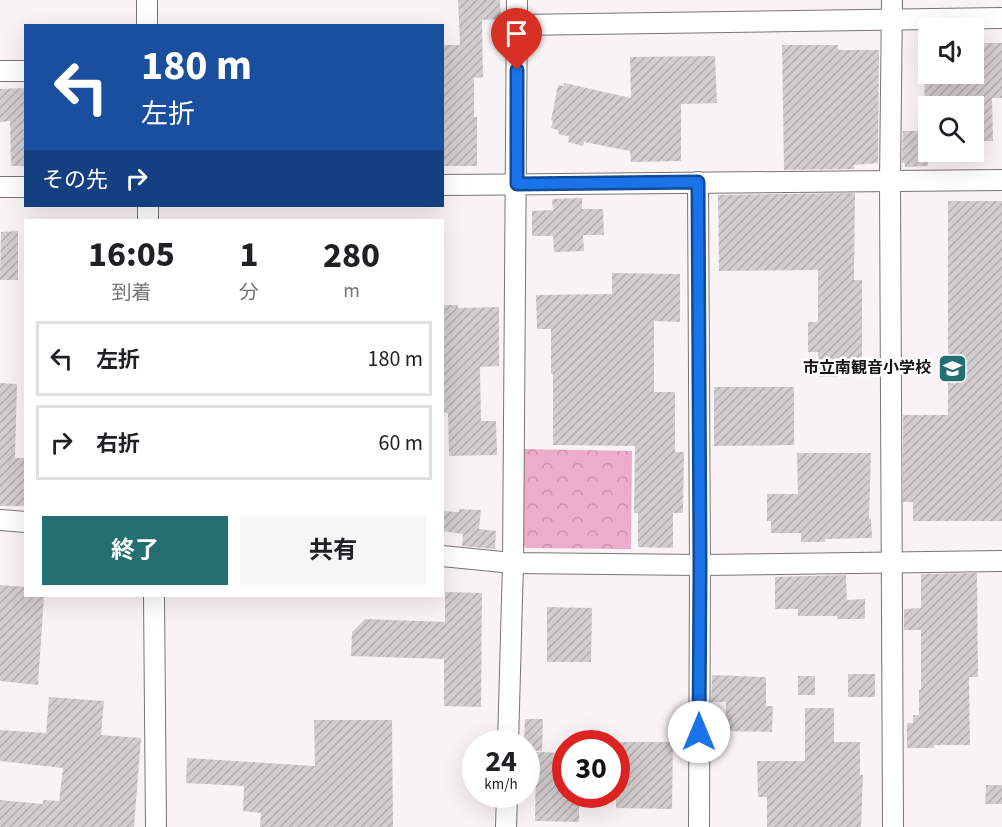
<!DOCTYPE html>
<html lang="ja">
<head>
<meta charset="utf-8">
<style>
  body { margin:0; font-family:"Source Sans 3","Noto Sans JP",sans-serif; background:#f6f6f6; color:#202124; height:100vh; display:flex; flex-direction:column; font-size:22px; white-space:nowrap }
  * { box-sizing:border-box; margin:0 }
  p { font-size:20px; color:#757577 }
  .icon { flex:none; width:33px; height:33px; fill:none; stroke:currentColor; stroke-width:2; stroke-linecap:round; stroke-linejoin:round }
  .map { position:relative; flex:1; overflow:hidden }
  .details { position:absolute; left:24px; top:219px; width:420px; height:378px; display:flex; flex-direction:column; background:#fff; border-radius:0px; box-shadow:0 6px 24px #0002 }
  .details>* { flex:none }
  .guide { position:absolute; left:24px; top:24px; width:420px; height:183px; border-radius:0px; box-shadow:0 6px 24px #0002; background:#1a4fa0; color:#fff; overflow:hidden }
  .controls { position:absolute; left:918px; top:18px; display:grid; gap:12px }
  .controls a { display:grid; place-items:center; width:66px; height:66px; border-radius:0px; background:#fff; box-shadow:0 6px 24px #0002; font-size:30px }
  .speed { position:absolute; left:462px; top:730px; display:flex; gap:12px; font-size:30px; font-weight:700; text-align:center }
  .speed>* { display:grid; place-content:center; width:78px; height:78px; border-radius:50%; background:#fff; box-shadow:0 6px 24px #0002; line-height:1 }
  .speed small { font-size:15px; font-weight:400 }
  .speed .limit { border:9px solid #d22; background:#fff; color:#111 }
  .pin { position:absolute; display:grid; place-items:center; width:51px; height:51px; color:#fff; margin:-62px -26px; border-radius:50% 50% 50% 0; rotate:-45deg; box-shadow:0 0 6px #0007 }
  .pin .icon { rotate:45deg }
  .me { position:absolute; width:66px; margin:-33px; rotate:0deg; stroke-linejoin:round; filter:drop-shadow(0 0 4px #0008) }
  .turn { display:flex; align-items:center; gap:21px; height:126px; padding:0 18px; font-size:27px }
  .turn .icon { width:78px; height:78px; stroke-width:2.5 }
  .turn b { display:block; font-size:42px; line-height:51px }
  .then { display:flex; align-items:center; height:57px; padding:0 18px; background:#0003; gap:12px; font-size:22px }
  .eta { display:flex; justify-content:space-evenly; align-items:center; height:102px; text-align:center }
  .eta b { font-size:36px; font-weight:700; line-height:42px }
  .action { display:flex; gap:12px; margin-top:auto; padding:12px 18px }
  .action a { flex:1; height:69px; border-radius:0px; background:#246f71; color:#fff; font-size:24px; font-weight:700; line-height:69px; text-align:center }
  .action a+a { background:#f6f6f6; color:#202124 }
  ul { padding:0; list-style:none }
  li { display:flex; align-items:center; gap:18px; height:75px; margin:0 12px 9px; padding:0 6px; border:3px solid #e0e0e0; border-radius:0px }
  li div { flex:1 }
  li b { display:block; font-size:22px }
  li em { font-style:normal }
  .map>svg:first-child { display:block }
  .park { fill:url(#park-crowns) }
  .building { fill:url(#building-hatch) }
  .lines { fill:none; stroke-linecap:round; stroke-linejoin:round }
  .minor-casing { stroke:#797476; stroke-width:22 }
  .minor { stroke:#fff; stroke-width:20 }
  .route-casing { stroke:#114b97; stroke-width:15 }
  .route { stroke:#1a73e8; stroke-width:10 }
  .labels { text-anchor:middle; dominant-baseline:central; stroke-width:5; stroke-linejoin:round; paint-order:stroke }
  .poi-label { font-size:16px; font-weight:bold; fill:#151314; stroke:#fff; text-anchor:end }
</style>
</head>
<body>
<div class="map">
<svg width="1002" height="827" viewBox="0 0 1002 827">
  <defs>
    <pattern id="park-crowns" width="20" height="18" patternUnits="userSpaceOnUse" patternTransform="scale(1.5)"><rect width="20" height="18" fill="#ecacca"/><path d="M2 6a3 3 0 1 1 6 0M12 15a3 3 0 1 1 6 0" fill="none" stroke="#ca93ad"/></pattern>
    <pattern id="building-hatch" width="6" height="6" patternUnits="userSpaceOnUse" patternTransform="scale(1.5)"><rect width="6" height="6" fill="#d2cdcf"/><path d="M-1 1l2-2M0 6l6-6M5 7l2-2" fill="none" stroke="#b3afb1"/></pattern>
  </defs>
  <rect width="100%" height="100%" fill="#f9f3f5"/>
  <polygon class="park" points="523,449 632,451 631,549 526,548 522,544"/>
  <g class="building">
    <polygon points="458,0 500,0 501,19 482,20 483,77 474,78 474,117 477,117 477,166 442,166 442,45 460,45"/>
    <polygon points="974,43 1002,43 1002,98 992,98 993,141 974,141 974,106 925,106 924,74 974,74"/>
    <polygon points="782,45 838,45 838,50 879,50 878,163 854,165 854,169 784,170"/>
    <polygon points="715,56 717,103 681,104 681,161 631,162 630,151 584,142 583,146 568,142 569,136 561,135 558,133 558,130 551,128 553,121 551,120 558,85 564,86 564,83 631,98 630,57"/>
    <polygon points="26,88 26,166 11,166 10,121 0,122 0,89"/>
    <polygon points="903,131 928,131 928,166 905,167 905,163 902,163"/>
    <polygon points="855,193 854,280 862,280 862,367 838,367 838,377 819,377 818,352 808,352 808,322 818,322 818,270 719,271 718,195"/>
    <polygon points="582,198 582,209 603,209 604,235 583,235 584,251 554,252 553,236 532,236 532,211 553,210 552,199"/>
    <polygon points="948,201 1002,201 1002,521 913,521 913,502 903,502 903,415 948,415"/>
    <polygon points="18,231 18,280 0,280 1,232"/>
    <polygon points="612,273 680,274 680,322 654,321 654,392 675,392 675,452 684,452 683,513 673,513 673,548 638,547 638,513 634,513 635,446 553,445 553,374 551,374 551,329 537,329 536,295 612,294"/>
    <polygon points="442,305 458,305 458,308 499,307 499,366 480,367 481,421 496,421 497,455 449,456 448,413 442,413"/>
    <polygon points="0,383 17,384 15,458 26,458 26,506 0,506"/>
    <polygon points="714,387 794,387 794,445 714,446"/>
    <polygon points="797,453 871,453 869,519 871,519 872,538 825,539 825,542 801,542 801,533 771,533 771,521 767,521 767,494 798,494"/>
    <polygon points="459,509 481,510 479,529 496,531 495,549 462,546 463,534 442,531 442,511 459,512"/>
    <polygon points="977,573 978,677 969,677 970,745 934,745 934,748 907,748 907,723 913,723 913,715 919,715 919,690 921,690 921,630 904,630 904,609 921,608 921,574"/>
    <polygon points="846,575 847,600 865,599 865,619 837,619 837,616 798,616 798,609 775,609 775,577"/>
    <polygon points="0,585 26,587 26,596 44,596 38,685 0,681"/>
    <polygon points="445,592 482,593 481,707 444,706 444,659 351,656 352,632 365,619 445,622"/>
    <polygon points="547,607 592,608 591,662 547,662"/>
    <rect x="848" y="674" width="27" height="23"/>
    <polygon points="712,675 766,677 766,706 773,706 772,732 726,731 726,702 711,702"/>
    <rect x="798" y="676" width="17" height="19"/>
    <polygon points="49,697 104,701 101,735 141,738 134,827 0,827 0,800 43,804 43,800 59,801 63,768 0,761 0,730 46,733"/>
    <polygon points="805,708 834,708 834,742 860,742 860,775 863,775 861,827 767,827 767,797 758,797 757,761 805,761"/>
    <polygon points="525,719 543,719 542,751 526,750 526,744 524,744"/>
    <polygon points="314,720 392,720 393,827 260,827 261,813 243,811 244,786 186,783 187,758 315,766"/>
    <polygon points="616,742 673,742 672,809 616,808"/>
    <polygon points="536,752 566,753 566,795 579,795 579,822 535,821"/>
    <polygon points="986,785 1002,785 1002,804 985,804"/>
  </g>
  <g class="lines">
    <defs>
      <g id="minor">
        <polyline points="147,0 147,26"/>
        <polyline points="892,0 890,182 893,827"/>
        <polyline points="517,25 1002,18"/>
        <polyline points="0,71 26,71"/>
        <polyline points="698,182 700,565 699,827"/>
        <polyline points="442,185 1002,180"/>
        <polyline points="0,187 26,187"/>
        <polyline points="148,206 148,220"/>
        <polyline points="0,520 26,522"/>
        <polyline points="442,556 513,563 700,565 1002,561"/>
        <polyline points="154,596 156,827"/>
        <polyline points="508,744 513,563 517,0"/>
        <polyline points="506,827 507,795"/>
      </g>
    </defs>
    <use href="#minor" class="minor-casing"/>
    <use href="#minor" class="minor"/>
  </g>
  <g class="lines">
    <defs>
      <polyline id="route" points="517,70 517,184 698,182 700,565 699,732"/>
    </defs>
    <use href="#route" class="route-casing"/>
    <use href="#route" class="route"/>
  </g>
  <defs>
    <symbol id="school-square" viewBox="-11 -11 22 22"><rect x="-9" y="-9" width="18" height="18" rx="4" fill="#246f71" stroke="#fff"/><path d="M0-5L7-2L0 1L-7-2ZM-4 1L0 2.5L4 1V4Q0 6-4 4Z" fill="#fff"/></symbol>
  </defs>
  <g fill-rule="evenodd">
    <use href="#school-square" x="936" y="352" width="33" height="33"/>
  </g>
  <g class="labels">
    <g class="poi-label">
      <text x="931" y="368">市立南観音小学校</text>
    </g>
  </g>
</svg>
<div class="controls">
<a><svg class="icon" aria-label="sound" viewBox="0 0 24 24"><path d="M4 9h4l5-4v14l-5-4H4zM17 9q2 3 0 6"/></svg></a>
<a><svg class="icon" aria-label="search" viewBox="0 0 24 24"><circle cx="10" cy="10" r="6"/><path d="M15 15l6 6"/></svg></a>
</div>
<div class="speed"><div>24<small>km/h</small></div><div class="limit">30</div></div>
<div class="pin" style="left:517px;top:70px;background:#d93025"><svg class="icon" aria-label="arrive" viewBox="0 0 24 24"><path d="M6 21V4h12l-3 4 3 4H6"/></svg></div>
<svg class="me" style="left:699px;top:732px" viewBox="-20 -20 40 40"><circle r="19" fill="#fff"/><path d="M0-13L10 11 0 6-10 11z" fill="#1a73e8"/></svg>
<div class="guide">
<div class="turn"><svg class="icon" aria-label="left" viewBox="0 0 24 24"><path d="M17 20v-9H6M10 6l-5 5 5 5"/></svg><div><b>180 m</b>左折</div></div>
<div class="then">その先<svg class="icon" aria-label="right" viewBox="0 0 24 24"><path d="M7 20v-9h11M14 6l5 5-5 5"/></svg></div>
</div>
<section class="details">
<div class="eta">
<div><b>16:05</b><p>到着</p></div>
<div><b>1</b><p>分</p></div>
<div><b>280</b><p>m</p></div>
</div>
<ul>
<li><svg class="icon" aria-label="left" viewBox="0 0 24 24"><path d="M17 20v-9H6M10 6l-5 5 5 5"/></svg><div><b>左折</b></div><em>180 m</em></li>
<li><svg class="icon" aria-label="right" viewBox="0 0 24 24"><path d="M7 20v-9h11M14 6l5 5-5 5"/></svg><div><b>右折</b></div><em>60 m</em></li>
</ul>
<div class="action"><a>終了</a><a>共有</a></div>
</section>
</div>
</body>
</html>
